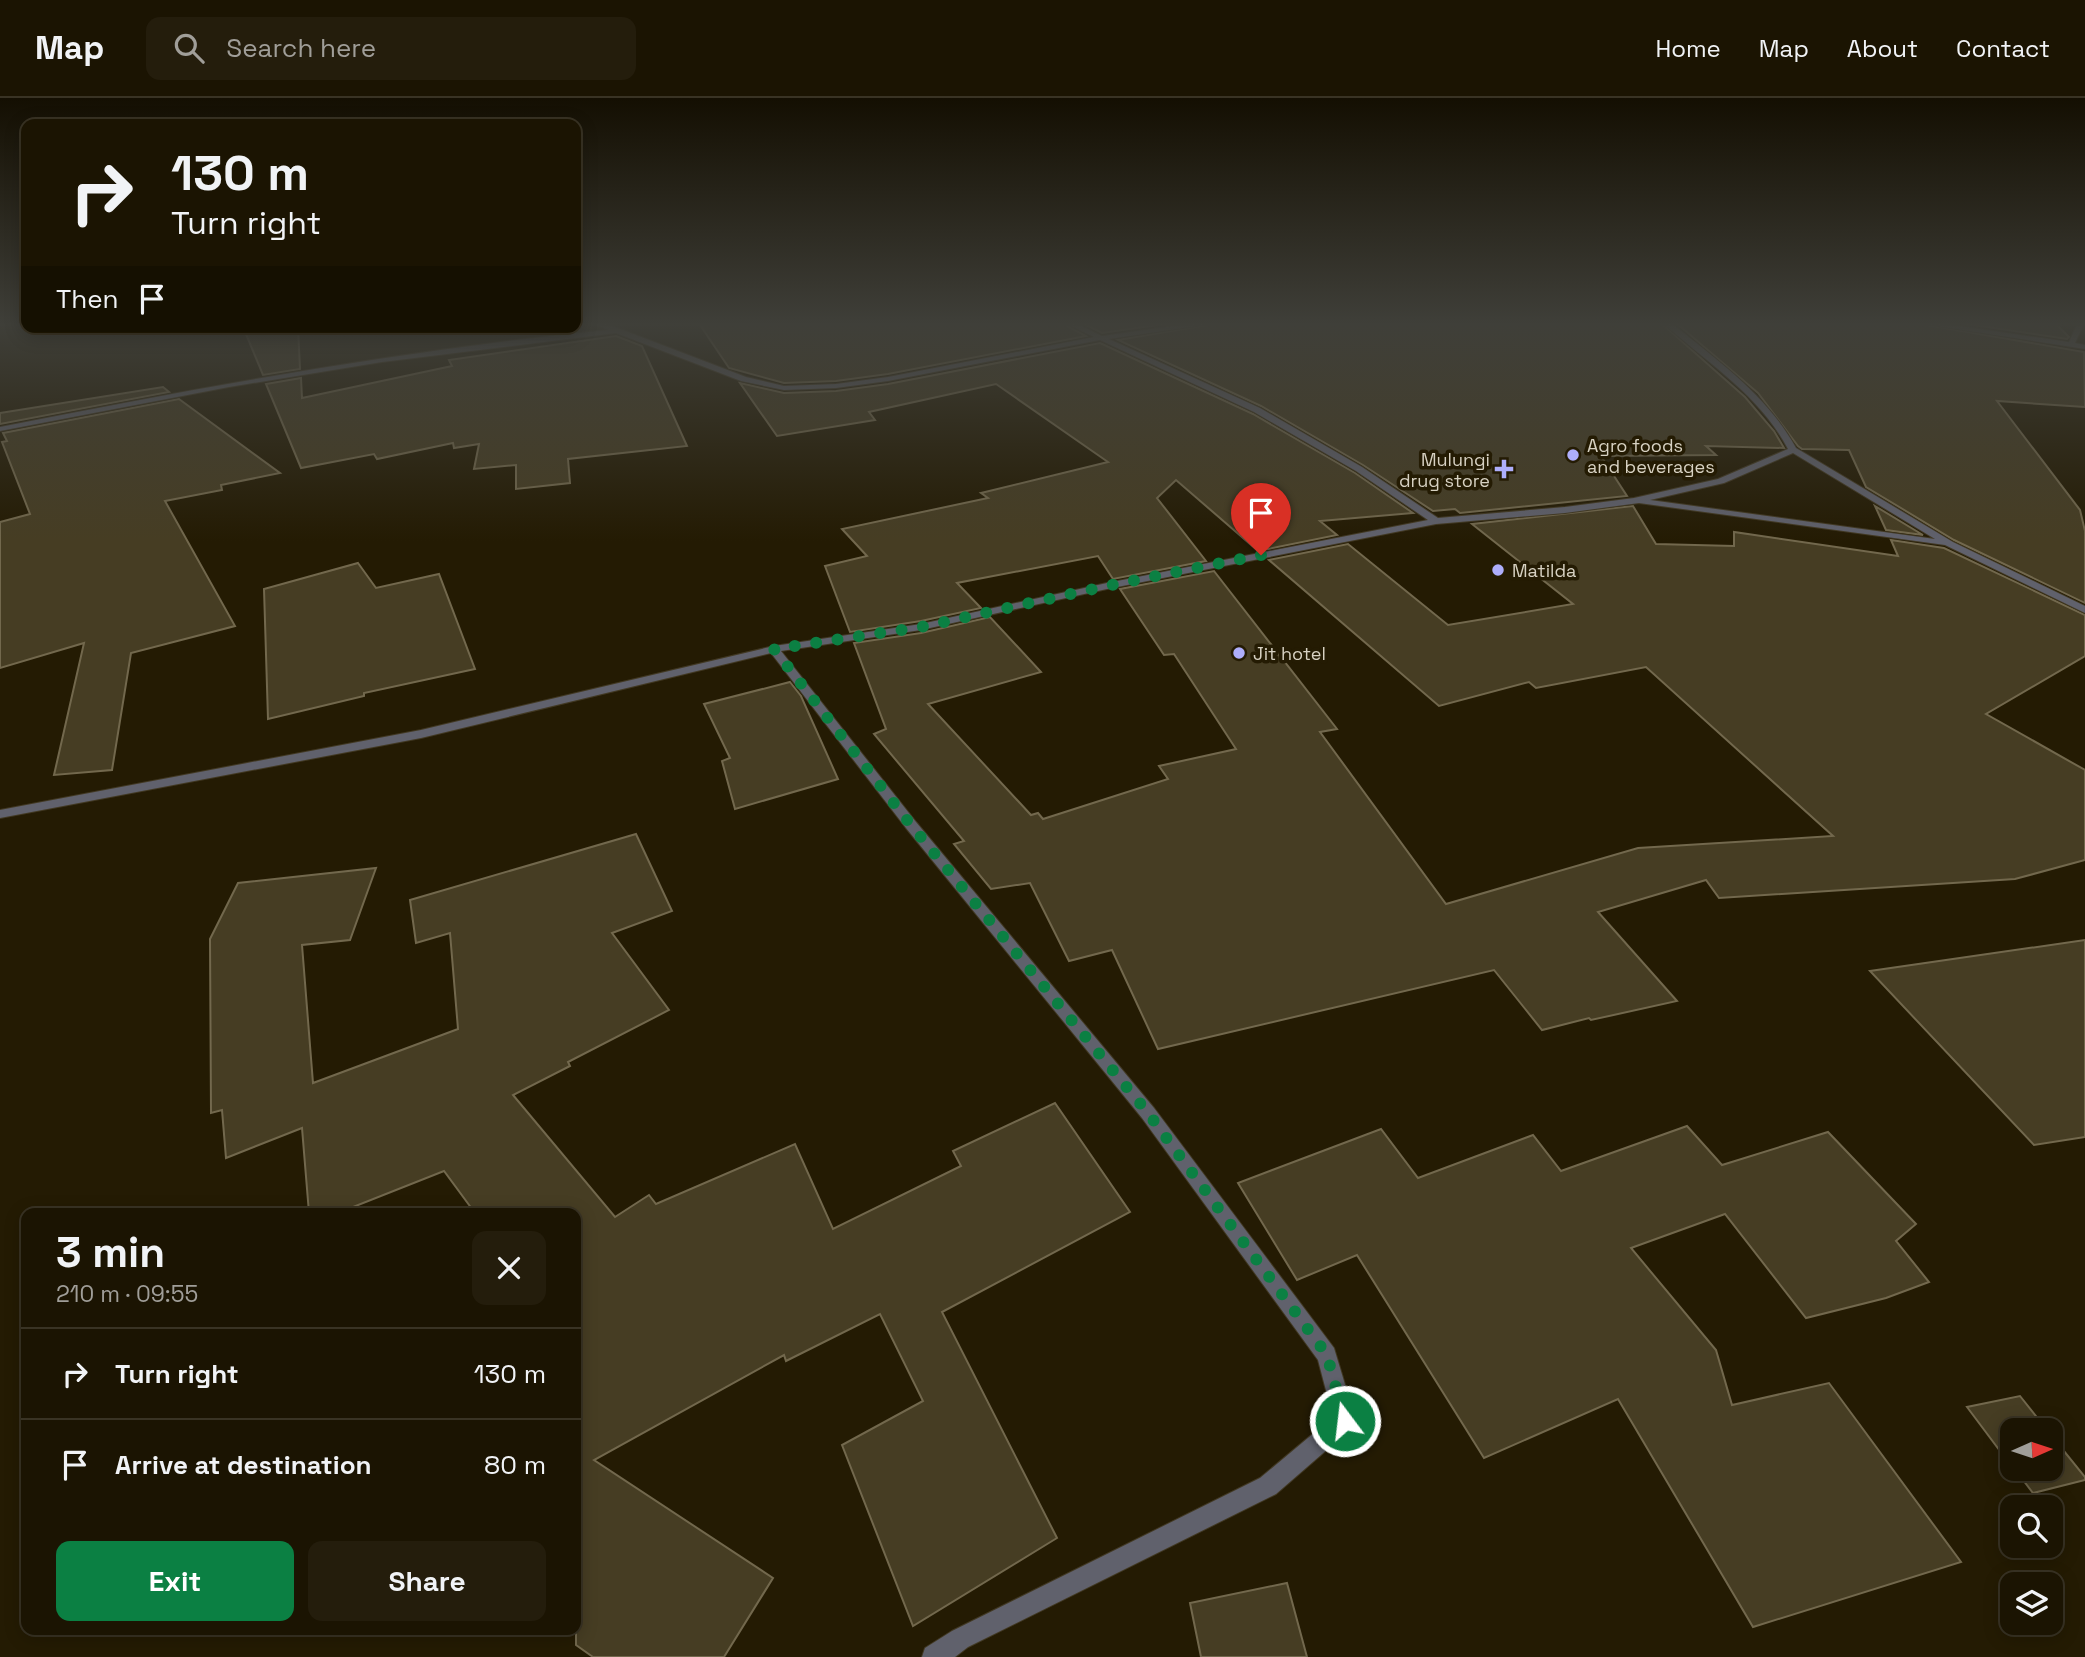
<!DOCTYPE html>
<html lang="en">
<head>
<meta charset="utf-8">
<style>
  body { margin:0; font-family:"Space Grotesk",sans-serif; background:#241d0c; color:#f1f3f6; height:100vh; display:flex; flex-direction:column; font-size:26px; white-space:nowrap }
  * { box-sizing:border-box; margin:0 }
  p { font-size:23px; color:#a09e99 }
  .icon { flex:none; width:38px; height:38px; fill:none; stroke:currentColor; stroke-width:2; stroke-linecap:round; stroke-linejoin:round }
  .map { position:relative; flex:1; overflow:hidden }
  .panel { position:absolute; left:21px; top:1110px; width:560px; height:427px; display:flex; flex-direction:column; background:#1b1402; border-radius:14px; box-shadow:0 4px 18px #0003,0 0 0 2px #393324 }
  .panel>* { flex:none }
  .top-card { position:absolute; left:21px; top:21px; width:560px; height:214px; border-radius:14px; box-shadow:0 4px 18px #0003,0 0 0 2px #393324; background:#1b1402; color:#f1f3f6; overflow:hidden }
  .needle { width:46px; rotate:87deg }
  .tools { position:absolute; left:2000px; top:1320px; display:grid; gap:14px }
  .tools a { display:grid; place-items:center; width:63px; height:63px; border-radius:14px; background:#1b1402; box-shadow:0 4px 18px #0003,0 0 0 2px #393324; font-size:35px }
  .pin { position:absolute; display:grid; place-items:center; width:60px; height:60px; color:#fff; margin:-72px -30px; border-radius:50% 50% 50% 0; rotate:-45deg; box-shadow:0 0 7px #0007 }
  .pin .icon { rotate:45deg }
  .me { position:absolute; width:77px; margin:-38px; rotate:345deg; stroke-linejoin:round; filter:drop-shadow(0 0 5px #0008) }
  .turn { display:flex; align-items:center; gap:24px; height:147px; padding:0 35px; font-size:32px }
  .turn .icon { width:91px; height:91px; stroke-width:2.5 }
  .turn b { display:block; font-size:49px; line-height:60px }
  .then { display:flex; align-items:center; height:66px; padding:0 35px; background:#0003; gap:14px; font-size:26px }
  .round { display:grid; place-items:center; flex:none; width:74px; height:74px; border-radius:14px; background:#241d0c }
  .summary { display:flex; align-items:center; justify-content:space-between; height:119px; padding:0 35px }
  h1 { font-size:42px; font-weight:700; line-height:52px }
  .primary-button { display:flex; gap:14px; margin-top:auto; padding:14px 35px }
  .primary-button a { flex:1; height:80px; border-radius:14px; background:#0b8043; color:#fff; font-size:28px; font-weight:700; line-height:80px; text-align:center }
  .primary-button a+a { background:#241d0c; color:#f1f3f6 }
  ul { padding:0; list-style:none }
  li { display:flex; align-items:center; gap:21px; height:91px; padding:0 35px; border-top:2px solid #393324 }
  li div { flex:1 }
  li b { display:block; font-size:26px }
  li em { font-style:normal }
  header { display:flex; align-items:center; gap:42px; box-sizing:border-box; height:98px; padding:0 35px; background:#1b1402; border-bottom:2px solid #393324 }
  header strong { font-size:33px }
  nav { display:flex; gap:38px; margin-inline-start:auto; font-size:24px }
  .search { width:490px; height:63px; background:#241d0c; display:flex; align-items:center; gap:18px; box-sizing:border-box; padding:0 24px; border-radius:14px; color:#a09e99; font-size:26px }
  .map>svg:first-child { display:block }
  .building { fill:#463d23; stroke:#72684d; stroke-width:2 }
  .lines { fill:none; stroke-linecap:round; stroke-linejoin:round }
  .minor-casing { stroke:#413822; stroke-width:2 }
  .minor { fill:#60616c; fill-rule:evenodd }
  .route { stroke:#0b8043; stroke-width:12; stroke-dasharray:0 21.6 }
  .poi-dot { fill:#aeaefb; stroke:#241b03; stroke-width:2.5 }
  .labels { text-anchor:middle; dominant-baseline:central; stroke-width:7; stroke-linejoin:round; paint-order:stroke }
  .far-poi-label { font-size:18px; fill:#d7d1c2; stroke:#241b03; text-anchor:start }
</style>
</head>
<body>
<header>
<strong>Map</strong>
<div class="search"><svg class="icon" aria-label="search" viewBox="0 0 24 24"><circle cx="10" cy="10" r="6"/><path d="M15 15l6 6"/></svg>Search here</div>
<nav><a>Home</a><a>Map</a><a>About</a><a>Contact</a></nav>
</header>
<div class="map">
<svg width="2085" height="1559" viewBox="0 0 2085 1559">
  <rect width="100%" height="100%" fill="#241b03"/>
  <g class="building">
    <polygon points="698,224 1060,224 1086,238 888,276 836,283 784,285 729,270"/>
    <polygon points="1080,224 1179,224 1102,235"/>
    <polygon points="1225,224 1660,224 1745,299 1774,333 1784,350 1706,348 1716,357 1601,358 1627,398 1460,415 1455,411 1433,413 1363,367 1261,308 1118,242"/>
    <polygon points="1675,224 1910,224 2084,254 2085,309 1997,303 2080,412 2085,433 2085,505 1954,442 1866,389 1849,352 1802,351 1798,348 1758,295"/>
    <polygon points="1954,224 2054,224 2069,239 2067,241"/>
    <polygon points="243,229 298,229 300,271 263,277"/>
    <polygon points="616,238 642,248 687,348 568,361 570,385 516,391 516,367 474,371 479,346 454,350 453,345 377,361 374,356 301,370 266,286 301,280 302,300 452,268 449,262"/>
    <polygon points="1100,245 1253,316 1355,375 1413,415 1320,423 1337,437 1258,453 1176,382 1157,400 1206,463 1113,481 1098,458 957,485 981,510 921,523 850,534 825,468 867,458 842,431 988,400 981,395 1108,364 996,286 869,314 875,322 777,338 740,285 784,295 836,293 888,286"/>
    <polygon points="163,289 169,294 0,326 0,315"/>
    <polygon points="179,301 280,375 221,387 222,392 165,403 235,528 131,555 112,672 54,677 84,545 0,570 0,424 30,416 2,344 7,343 3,335"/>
    <polygon points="1633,408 1656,446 1734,448 1734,434 1898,458 1891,442 1944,450 2085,517 2085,558 1986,616 2085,672 2085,762 2015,781 1719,800 1706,782 1598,814 1677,903 1591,922 1589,920 1542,932 1494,872 1158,951 1112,852 1069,863 1030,785 991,791 954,746 964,743 874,636 886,631 854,545 921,535 990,519 1041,574 928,606 1031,717 1038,715 1043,721 1168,681 1159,668 1236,651 1174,556 1164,557 1120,491 1214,473 1337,631 1320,634 1446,806 1638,750 1833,738 1646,569 1536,590 1529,584 1439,608 1269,462 1348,446 1448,527 1573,506 1472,426"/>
    <polygon points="1875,408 1923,437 1886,432"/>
    <polygon points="358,465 376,490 439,476 475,571 364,595 364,598 268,621 264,491"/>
    <polygon points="790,584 801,598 838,681 735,711 722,663 730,660 704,606"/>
    <polygon points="636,736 672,813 612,835 669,912 568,964 570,968 513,997 615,1119 649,1097 656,1106 795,1046 833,1131 961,1068 953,1053 1055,1005 1130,1114 942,1214 1057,1440 913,1528 842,1347 923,1303 880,1216 786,1263 784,1257 594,1362 773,1480 724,1559 593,1559 576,1547 576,1115 475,1115 444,1073 338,1115 309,1115 302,1030 226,1060 222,1012 211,1015 210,841 238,785 376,770 350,842 302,847 313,985 458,931 450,835 416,845 410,802"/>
    <polygon points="2085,842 2085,1039 2034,1047 1870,873"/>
    <polygon points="1687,1028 1722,1067 1828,1034 1916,1126 1896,1143 1929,1184 1886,1200 1806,1220 1725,1116 1631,1150 1716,1252 1732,1307 1829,1285 1961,1464 1753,1529 1618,1301 1484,1360 1357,1157 1297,1182 1238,1085 1381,1031 1418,1080 1533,1037 1561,1073"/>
    <polygon points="2020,1298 2047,1332 2012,1332 2012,1369 1967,1309"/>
    <polygon points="2051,1337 2085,1379 2085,1382 2033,1395 2014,1370 2051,1370"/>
    <polygon points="1287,1485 1307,1559 1201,1559 1190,1505"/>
  </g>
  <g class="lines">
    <defs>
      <g id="minor">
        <path d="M 591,224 L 602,224 L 746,279 L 784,288 L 836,286 L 888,279 L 1094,239 L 1063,224 L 1073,224 L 1102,238 L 1201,224 L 1223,224 L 1109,241 L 1260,310 L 1362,369 L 1438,420 L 1565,409 L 1634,400 L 1718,381 L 1788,351 C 1759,296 1707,265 1662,224 L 1670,224 C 1717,262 1767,297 1796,350 L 1953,444 L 2085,508 L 2085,515 L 1945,447 L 1639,405 L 1565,415 L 1436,426 L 1107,491 L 921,532 L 781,553 L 916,724 L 1154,1010 L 1334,1250 L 1356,1323 L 1352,1330 L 1276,1396 L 968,1549 L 955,1559 L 922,1559 L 925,1550 L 952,1533 L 1260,1380 L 1333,1319 L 1318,1262 L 1142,1020 L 906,730 L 771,555 L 421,640 L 0,720 L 0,712 L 421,632 L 774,548 L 921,526 L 1107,485 L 1428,422 L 1356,373 L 1254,314 L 1100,242 L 888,283 L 836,290 L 784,292 L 741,283 L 616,235 L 382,264 L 229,289 L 0,333 L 0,329 C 202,289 403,252 608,232 ZM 1793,355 L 1935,441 L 1650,402 L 1724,385 Z"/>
        <polygon points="1912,224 1932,224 2069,244 2078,224 2085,224 2075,245 2085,247 2085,251"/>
      </g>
    </defs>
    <use href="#minor" class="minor-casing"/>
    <use href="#minor" class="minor"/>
  </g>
  <linearGradient id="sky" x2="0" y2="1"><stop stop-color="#140f02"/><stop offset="0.51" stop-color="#3f3f39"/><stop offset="1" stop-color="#3f3f39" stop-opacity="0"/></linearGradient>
  <rect width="2085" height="443" fill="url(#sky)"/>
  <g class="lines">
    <polyline class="route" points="1261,457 1107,488 921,529 774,551 911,727 1148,1015 1213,1103 1327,1257 1345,1323"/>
  </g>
  <g class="poi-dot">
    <circle cx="1573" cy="357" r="7"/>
    <path d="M1500.5 360.5h7v7h7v7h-7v7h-7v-7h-7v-7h7z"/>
    <circle cx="1498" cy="472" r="7"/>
    <circle cx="1239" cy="555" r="7"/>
  </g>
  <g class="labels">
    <g class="far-poi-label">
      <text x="1587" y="347">Agro foods<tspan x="1587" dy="21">and beverages</tspan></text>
      <text x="1490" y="361" text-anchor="end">Mulungi<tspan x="1490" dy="21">drug store</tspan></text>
      <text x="1512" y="472">Matilda</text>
      <text x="1253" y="555">Jit hotel</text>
    </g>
  </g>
</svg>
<div class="tools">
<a><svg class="needle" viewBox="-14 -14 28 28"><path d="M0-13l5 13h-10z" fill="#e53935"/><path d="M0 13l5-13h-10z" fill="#a09e99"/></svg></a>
<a><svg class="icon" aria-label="search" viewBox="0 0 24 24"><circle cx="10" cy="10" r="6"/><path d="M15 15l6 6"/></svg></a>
<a><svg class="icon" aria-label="layers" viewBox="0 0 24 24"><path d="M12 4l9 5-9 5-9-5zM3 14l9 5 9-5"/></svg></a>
</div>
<div class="pin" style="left:1261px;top:457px;background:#d93025"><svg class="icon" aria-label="arrive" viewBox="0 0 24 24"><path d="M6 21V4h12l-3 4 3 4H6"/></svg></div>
<svg class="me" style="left:1345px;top:1323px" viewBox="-20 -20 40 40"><circle r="17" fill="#0b8043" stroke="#fff" stroke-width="3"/><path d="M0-11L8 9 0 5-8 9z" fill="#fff"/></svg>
<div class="top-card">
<div class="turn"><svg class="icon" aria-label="right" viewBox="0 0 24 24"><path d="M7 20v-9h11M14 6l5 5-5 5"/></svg><div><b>130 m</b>Turn right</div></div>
<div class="then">Then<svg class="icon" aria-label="arrive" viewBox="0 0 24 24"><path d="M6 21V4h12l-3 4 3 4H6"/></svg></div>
</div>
<section class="panel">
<div class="summary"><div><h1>3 min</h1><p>210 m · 09:55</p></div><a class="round"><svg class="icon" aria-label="close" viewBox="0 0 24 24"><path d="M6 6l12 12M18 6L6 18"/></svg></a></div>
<ul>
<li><svg class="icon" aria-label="right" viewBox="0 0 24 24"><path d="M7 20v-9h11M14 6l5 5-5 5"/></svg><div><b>Turn right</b></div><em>130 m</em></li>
<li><svg class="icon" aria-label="arrive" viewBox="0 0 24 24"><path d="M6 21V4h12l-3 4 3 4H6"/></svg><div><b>Arrive at destination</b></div><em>80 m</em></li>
</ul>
<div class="primary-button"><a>Exit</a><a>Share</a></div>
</section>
</div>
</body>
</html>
